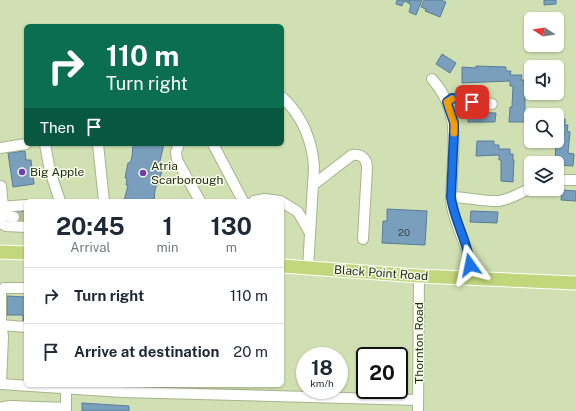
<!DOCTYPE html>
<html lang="en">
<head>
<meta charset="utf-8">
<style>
  body { margin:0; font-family:"Public Sans",sans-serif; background:#f6f6f7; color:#1f2937; height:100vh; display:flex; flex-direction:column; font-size:15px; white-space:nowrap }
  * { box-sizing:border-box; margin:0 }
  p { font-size:13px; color:#747a83 }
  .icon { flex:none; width:22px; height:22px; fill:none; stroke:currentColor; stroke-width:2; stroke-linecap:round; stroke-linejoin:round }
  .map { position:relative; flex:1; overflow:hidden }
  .details { position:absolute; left:24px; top:199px; width:260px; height:188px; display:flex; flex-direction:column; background:#fff; border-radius:6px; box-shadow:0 1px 3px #0004 }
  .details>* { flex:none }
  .top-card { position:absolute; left:24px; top:24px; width:260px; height:122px; border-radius:6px; box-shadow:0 1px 3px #0004; background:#0b6e4f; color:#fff; overflow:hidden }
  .needle { width:26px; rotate:282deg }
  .fabs { position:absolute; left:524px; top:12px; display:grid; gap:8px }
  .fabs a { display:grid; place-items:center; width:40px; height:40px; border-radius:6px; background:#fff; box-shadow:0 1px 3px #0004; font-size:20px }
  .speed { position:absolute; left:296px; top:347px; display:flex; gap:8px; font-size:20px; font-weight:700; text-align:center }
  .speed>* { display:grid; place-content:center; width:52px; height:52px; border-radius:50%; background:#fff; box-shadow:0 1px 3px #0004; line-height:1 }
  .speed small { font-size:10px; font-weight:400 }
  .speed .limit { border:2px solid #111; border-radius:6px; background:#fff; color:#111 }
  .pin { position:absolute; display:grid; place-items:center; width:34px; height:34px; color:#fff; margin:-17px; border-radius:8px; box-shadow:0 2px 6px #0006 }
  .me { position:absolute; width:44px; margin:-22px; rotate:348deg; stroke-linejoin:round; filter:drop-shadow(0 0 3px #0008) }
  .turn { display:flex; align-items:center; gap:14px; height:84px; padding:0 16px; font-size:18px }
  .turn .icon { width:52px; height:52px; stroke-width:2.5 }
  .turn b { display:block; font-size:28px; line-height:34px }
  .then { display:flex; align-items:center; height:38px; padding:0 16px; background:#0003; gap:8px; font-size:15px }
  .eta { display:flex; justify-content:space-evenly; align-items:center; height:68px; text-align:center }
  .eta b { font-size:24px; font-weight:700; line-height:28px }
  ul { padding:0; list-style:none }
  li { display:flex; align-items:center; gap:12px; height:56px; padding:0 16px; border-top:1px solid #e0e1e3 }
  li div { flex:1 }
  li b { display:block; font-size:15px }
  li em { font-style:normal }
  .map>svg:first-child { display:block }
  .building { fill:#799fbc; stroke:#587d9a }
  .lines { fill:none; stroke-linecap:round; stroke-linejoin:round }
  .minor-tunnel { stroke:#afbc94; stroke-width:10; stroke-dasharray:10 5; stroke-linecap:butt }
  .minor-casing { stroke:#a6b48a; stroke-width:12 }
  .major-casing { stroke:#fff; stroke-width:15 }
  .minor { stroke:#fff; stroke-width:10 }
  .major { stroke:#c2d77b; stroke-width:13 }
  .route-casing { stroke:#114b97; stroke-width:10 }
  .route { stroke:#1a73e8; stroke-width:7 }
  .slow { stroke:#f59e0b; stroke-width:7 }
  .poi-dot { fill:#7339af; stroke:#f5fde7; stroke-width:1.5 }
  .labels { text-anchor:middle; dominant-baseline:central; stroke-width:3; stroke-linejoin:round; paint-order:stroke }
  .number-label { font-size:10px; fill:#3b4842 }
  .poi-label { font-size:12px; fill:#262b1a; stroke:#f5fde7; text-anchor:start }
  .street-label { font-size:12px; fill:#262b1a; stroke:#f5fde7 }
</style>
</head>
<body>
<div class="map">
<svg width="576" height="411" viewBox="0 0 576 411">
  <rect width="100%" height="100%" fill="#d1e0b3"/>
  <g class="building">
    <polygon points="397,0 410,0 409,3 404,1 402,6 396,4"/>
    <polygon points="410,0 422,0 416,15 409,12 411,5 409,4"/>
    <polygon points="424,0 441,0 446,2 440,17 425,11 426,9 421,7"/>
    <polygon points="544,0 556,0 556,4 544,5"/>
    <polygon points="442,54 456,63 450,73 436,64"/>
    <polygon points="476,66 506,67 506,71 511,71 510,75 522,75 521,80 524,80 524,86 525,87 525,122 509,122 510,107 512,107 513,86 510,86 510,81 462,83 462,67 476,68"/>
    <polygon points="468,112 496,113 495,122 468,122"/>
    <polygon points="557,119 565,119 565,125 568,125 567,131 570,132 568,153 574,154 573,166 557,165 557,163 555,163"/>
    <polygon points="477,141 494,141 494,145 499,145 499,149 510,149 510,154 513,154 513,160 514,160 513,182 501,181 501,160 499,160 499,155 476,156"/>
    <polygon points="133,144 164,144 160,161 160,168 162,169 159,184 157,184 155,190 154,201 124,201 128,185 126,185 127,178 125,178 128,163 130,163 132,157"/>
    <polygon points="25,151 26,160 31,160 34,184 13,187 8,153"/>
    <polygon points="562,190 576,191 576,201 561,200"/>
    <polygon points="15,209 26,209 26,220 14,220"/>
    <polygon points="387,209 427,211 425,245 382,243 383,221 387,221"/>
    <polygon points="471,211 498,212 497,223 470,222"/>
    <polygon points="7,296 26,297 26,322 23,322 23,315 7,315"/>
    <polygon points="82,403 129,406 129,411 82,411"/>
  </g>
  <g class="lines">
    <polyline class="minor-tunnel" points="14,217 26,217"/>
    <defs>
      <g id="minor">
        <path d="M 432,79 C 459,109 454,140 452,177 C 452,187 450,198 452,207 C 458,235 471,247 470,278"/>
        <path d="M 282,97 C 302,115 313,142 314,168 L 308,268"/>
        <polyline points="447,102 452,99 492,104"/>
        <polyline points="45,144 50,171 60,201"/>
        <polyline points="98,144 104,201"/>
        <polyline points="179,144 176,152 177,160 200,201"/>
        <polyline points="213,144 243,201"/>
        <polyline points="0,148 26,144"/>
        <polyline points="557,180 576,180"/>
        <path d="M 313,185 L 352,155 C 361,154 367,158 367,168 L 363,239"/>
        <polyline points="1,186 3,207"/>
        <path d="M 451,197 C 466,197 486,202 499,201 C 511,199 520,193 531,188"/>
        <polyline points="254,201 264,199 280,201"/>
        <polyline points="282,202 298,212 310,233"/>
        <polyline points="0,207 26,205"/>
        <polyline points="0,214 14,217"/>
        <polyline points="0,223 6,226 26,227"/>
        <polyline points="0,325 26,327"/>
        <polyline points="0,384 122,392 418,400"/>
        <polyline points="1,384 3,337 1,319 1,291 4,288 26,288"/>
        <polyline points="1,411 3,407 10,406 66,408"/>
        <polyline points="66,411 66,389"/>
        <polyline points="418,411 419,276"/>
      </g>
      <g id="major">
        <polyline points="0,252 26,253"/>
        <polyline points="282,266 419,276 576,283"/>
      </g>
    </defs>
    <use href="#minor" class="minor-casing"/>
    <use href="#major" class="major-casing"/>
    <use href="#minor" class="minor"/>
    <use href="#major" class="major"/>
  </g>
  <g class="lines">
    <defs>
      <path id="route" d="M 470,265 C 468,241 454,221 451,197 L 454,131 L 454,123 L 447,102 L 452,98 L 472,102"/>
    </defs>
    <use href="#route" class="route-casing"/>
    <use href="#route" class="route"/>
    <polyline class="slow" points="452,99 447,102 454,123 454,133"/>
  </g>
  <g class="poi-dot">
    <circle cx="22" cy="172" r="4"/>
    <circle cx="143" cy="173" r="4"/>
  </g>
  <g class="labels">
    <g class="number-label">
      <text x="404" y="232">20</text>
    </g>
    <g class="poi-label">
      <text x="151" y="166">Atria<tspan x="151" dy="14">Scarborough</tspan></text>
      <text x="30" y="172">Big Apple</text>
    </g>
    <g class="street-label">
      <text transform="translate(381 273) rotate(4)">Black Point Road</text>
      <text transform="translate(419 343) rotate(-90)">Thornton Road</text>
    </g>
  </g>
</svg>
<div class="fabs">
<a><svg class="needle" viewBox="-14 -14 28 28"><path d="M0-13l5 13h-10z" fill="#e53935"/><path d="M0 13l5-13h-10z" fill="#747a83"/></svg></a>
<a><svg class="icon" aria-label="sound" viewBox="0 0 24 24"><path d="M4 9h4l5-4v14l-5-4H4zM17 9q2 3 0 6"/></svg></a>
<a><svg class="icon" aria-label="search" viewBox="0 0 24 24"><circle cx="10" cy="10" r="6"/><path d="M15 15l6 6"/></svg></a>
<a><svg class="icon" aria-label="layers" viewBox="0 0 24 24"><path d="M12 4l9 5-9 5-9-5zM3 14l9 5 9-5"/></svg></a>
</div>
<div class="speed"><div>18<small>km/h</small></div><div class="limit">20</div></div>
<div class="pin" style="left:472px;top:102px;background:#d93025"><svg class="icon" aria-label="arrive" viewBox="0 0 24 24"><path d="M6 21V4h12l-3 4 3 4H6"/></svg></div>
<svg class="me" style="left:470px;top:265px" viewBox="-20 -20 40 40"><path d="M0-17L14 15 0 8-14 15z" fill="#1a73e8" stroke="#fff" stroke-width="4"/></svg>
<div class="top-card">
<div class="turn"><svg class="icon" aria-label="right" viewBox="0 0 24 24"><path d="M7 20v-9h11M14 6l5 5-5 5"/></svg><div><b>110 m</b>Turn right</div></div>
<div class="then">Then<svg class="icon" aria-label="arrive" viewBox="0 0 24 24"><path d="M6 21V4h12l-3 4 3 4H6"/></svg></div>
</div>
<section class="details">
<div class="eta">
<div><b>20:45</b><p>Arrival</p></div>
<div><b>1</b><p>min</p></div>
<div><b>130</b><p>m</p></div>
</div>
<ul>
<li><svg class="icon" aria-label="right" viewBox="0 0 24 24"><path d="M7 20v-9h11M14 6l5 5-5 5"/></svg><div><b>Turn right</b></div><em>110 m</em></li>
<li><svg class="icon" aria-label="arrive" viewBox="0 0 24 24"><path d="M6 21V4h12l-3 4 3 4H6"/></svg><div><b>Arrive at destination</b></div><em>20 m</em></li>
</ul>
</section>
</div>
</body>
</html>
